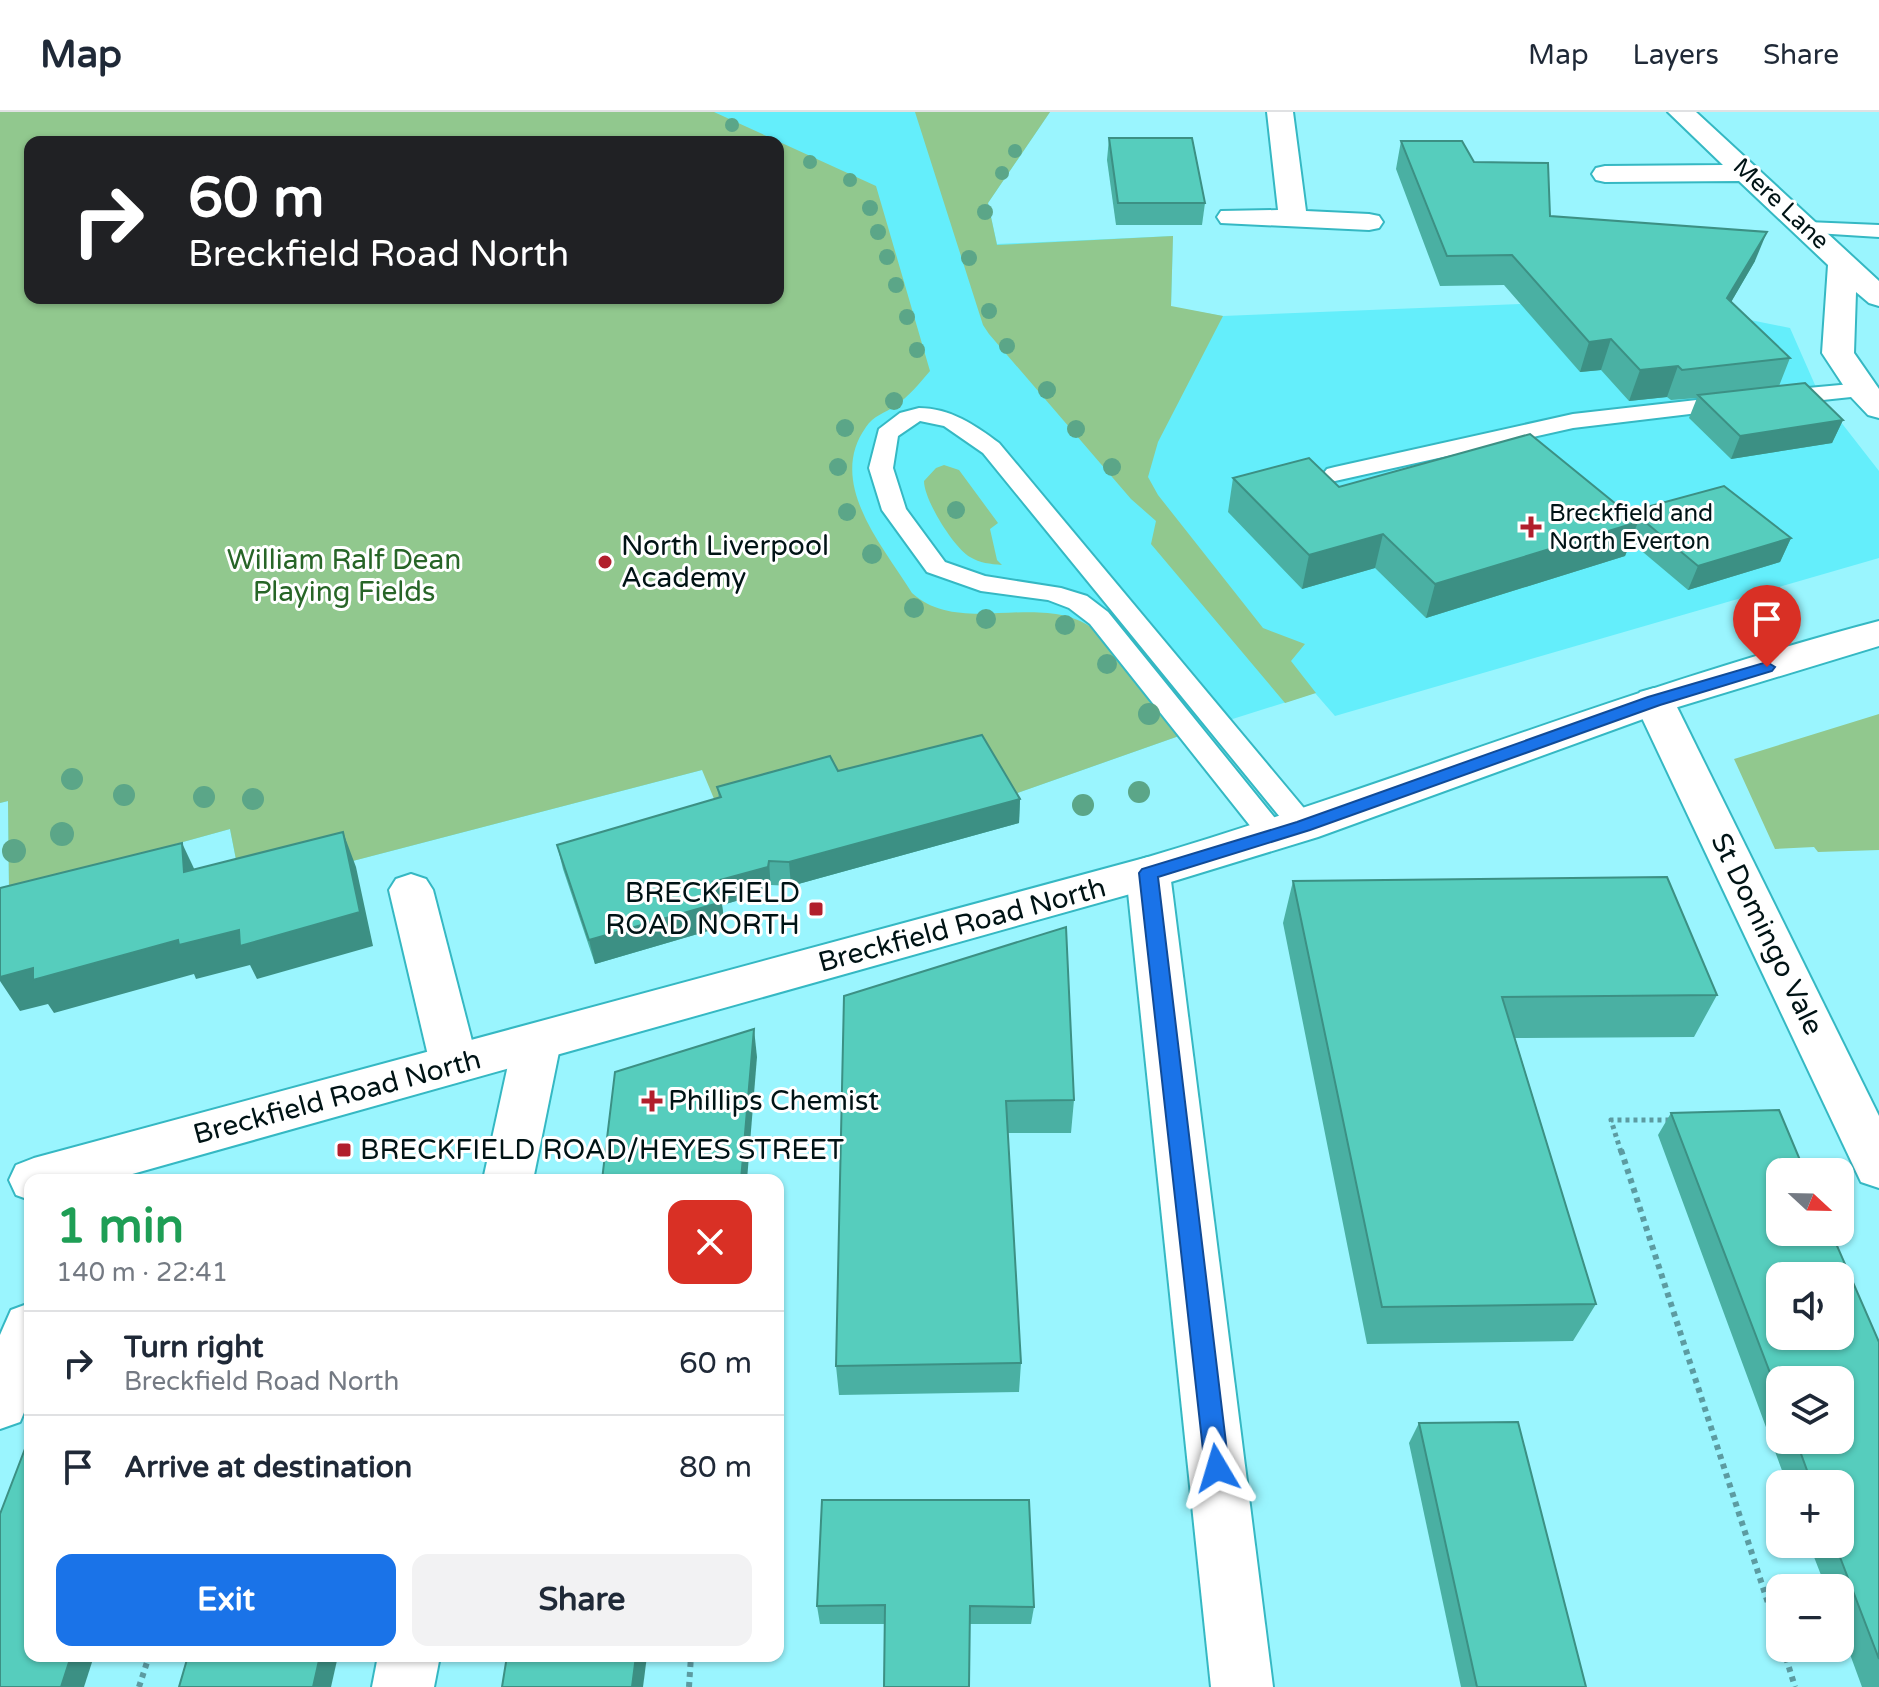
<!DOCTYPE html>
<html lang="en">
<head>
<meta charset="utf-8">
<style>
  body { margin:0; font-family:"Varela Round",sans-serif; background:#f2f2f3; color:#1f2937; height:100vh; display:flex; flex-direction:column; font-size:30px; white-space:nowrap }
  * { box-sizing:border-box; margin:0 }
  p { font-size:26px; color:#747a83 }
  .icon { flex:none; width:44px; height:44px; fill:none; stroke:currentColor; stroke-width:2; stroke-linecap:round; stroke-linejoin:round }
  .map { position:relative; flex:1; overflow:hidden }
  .sheet { position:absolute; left:24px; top:1062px; width:760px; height:488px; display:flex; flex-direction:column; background:#fff; border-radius:16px; box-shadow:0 2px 6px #0004 }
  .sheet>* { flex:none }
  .top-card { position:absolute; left:24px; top:24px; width:760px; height:168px; border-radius:16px; box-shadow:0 2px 6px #0004; background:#202124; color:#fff; overflow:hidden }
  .needle { width:52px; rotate:112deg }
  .tools { position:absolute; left:1766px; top:1046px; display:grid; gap:16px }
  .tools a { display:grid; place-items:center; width:88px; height:88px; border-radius:16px; background:#fff; box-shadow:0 2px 6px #0004; font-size:40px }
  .pin { position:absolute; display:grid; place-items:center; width:68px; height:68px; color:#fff; margin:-82px -34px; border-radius:50% 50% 50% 0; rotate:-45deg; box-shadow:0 0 8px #0007 }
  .pin .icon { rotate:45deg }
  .me { position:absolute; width:88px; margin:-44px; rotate:353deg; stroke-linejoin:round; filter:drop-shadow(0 0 6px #0008) }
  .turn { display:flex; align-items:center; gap:28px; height:168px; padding:0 32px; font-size:36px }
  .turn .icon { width:104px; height:104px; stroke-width:2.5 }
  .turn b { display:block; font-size:56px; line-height:68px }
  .round { display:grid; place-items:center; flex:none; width:84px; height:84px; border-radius:16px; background:#f2f2f3 }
  .summary { display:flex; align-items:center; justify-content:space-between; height:136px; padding:0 32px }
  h1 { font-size:48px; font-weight:700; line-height:60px; color:#1e9e55 }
  .button { display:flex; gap:16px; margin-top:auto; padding:16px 32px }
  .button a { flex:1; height:92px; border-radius:16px; background:#1a73e8; color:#fff; font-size:32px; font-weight:700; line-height:92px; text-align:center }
  .button a+a { background:#f2f2f3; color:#1f2937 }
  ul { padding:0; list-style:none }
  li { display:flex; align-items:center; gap:24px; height:104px; padding:0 32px; border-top:2px solid #e0e1e3 }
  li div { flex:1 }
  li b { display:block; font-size:30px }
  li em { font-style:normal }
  header { display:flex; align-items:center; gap:48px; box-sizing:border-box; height:112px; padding:0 40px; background:#fff; border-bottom:2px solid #e0e1e3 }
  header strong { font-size:38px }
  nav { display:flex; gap:44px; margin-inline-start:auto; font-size:28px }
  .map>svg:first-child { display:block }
  .built { fill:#64eefb; fill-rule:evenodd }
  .green { fill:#91c88e; fill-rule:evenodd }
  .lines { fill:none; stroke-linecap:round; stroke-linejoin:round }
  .service-casing { stroke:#35b8c3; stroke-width:4 }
  .minor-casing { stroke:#35b8c3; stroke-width:4 }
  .tertiary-casing { stroke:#35b8c3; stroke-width:4 }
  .path-far1 { stroke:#5c9ba1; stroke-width:5; stroke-dasharray:4 4; stroke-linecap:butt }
  .path { stroke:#5c9ba1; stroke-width:6; stroke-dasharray:5 5; stroke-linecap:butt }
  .service { fill:#fff; fill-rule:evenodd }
  .minor { fill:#fff; fill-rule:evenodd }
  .tertiary { fill:#fff; fill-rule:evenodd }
  .tree { fill:#5ba688 }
  .wall { fill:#4ab0a3; fill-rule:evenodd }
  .shaded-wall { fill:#3c9084 }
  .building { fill:#56cdbd; stroke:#3c9084; stroke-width:2; fill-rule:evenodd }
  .route { fill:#1a73e8; stroke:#114b97; stroke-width:2 }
  .poi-dot { fill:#b11f2c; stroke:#fff; stroke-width:3 }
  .labels { text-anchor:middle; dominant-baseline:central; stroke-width:6; stroke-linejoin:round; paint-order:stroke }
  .far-street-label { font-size:24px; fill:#001315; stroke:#fff }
  .far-poi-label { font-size:24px; fill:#001315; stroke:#fff; text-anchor:start }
  .poi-label { font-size:28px; fill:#001315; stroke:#fff; text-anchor:start }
  .park-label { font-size:28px; fill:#276527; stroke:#fff }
  .street-label { font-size:28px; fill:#001315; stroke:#fff }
</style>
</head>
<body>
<header>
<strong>Map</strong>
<nav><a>Map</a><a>Layers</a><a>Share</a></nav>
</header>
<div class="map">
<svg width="1879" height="1575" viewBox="0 0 1879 1575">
  <rect width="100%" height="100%" fill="#9af5fe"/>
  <path class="built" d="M 0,0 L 1050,0 L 988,91 L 997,132 L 1173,124 L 1171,195 L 1223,204 L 1646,187 L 1790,216 L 1819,282 L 1879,359 L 1879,446 L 1335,604 L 1315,581 L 1179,624 L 1006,685 L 702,658 L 242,778 L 230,717 L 9,778 L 8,689 L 0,691 ZM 30,30 L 778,30 L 778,186 L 30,186 Z"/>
  <g class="green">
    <path d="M 0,0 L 714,0 L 876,74 L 930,259 C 919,272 909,284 895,294 C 885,301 873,304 866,315 C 826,371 883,434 912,481 C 961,526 1043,477 1095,518 L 1179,624 L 1006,685 L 717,694 L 702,658 L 242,778 L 230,717 L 9,778 L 8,689 L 0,691 ZM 30,30 L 778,30 L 778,186 L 30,186 Z"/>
    <polygon points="915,0 1050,0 988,91 997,133 1173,124 1171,194 1223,204 1158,330 1148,365 1158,383 1263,516 1305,532 1291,549 1316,581 1285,591 1151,432 1156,409 1131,387 989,222 983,213"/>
    <path d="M 944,353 L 959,358 L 998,411 L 990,417 L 997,448 L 1002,453 C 990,452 980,451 970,445 C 954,436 924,388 924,369 L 936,356 Z"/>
    <polygon points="1879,602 1879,738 1818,740 1814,735 1775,737 1734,647"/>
  </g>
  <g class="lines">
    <defs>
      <g id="service">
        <polygon points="1807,110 1879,113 1879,125 1800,120 1797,116 1800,112"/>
        <polygon points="1862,271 1870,273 1873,278 1870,283 1776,293 1765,286 1776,279"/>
        <polygon points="1732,284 1743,291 1740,296 1573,316 1335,369 1327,367 1323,362 1327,357 1335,355 1573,302"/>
        <path d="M 919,296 C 950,296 975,313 999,331 L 1313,707 L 1317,714 L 1313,721 L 1303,724 L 1293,721 L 983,341 L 944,314 L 920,309 L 898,324 L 893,356 L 906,397 L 945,450 L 985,464 L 1061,476 L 1087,484 L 1108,500 L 1283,716 L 1287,723 L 1283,730 L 1273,733 L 1263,730 L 1090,512 L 1069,496 L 1048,488 L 981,479 L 927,460 L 882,398 L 869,356 L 879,317 L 900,301 Z"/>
      </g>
      <g id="minor">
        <polygon points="1267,0 1293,0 1306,99 1369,102 1379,104 1383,110 1379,116 1369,118 1221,111 1217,105 1221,99 1278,98"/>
        <polygon points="1668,0 1696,0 1879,169 1879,194 1869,191 1856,180 1854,241 1879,277 1879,306 1868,303 1851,285 1822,241 1828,153 1739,69 1605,70 1596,68 1592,62 1596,56 1605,54 1723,53"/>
        <polygon points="1654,576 1668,580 1674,589 1879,1004 1879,1076 1861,1070 1634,589 1640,580"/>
        <polygon points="1148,745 1163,750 1170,761 1273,1575 1211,1575 1126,761 1133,750"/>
        <polygon points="411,762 426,767 433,778 478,952 471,966 454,971 437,966 430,952 389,778 396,767"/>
        <polygon points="537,911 554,917 561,930 533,1068 483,1068 513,930 520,917"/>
        <polygon points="30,1191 30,1286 20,1310 0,1317 0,1223 11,1198"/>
        <polygon points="378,1544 440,1544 434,1575 372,1575"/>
      </g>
      <path id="tertiary" d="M 1879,509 L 1879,534 L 1668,598 L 1318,725 L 1148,777 L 111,1068 L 30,1068 L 30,1088 L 16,1083 L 9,1068 L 16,1053 L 34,1046 L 1148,745 C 1393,672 1631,574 1879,509 Z"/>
    </defs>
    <use href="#service" class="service-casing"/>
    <use href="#minor" class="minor-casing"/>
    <use href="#tertiary" class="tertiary-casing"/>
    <polyline class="path-far1" points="1621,1040 1611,1008 1671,1008"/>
    <g class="path">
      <polyline points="1621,1038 1780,1528"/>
      <polyline points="1783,1536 1795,1575"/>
      <polyline points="139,1575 149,1544"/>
      <polyline points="689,1575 691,1544"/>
    </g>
    <use href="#service" class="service"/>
    <use href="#minor" class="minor"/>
    <use href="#tertiary" class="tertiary"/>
  </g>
  <g class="tree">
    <circle cx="732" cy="13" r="7"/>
    <circle cx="1015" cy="39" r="7"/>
    <circle cx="810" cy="50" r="7"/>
    <circle cx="1002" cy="61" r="7"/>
    <circle cx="850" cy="68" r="7"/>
    <circle cx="870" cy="96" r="8"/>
    <circle cx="985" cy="100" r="8"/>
    <circle cx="878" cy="120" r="8"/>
    <circle cx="887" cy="145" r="8"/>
    <circle cx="969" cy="146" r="8"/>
    <circle cx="896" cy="173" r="8"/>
    <circle cx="989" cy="199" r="8"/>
    <circle cx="907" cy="205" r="8"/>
    <circle cx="1007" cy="234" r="8"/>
    <circle cx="917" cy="238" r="8"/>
    <circle cx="1047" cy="278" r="9"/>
    <circle cx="894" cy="289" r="9"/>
    <circle cx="845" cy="316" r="9"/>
    <circle cx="1076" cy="317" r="9"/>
    <circle cx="838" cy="355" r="9"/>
    <circle cx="1112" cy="355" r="9"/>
    <circle cx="956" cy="398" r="9"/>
    <circle cx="847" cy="400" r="9"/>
    <circle cx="872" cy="442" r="10"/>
    <circle cx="914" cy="496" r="10"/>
    <circle cx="986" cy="507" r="10"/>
    <circle cx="1065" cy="513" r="10"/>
    <circle cx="1107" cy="552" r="10"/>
    <circle cx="1149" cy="602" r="11"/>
    <circle cx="72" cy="667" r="11"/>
    <circle cx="1139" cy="680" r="11"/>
    <circle cx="124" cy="683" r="11"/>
    <circle cx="204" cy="685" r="11"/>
    <circle cx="253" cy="687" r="11"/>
    <circle cx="1083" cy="693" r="11"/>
    <circle cx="62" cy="722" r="12"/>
    <circle cx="14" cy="739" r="12"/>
  </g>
  <g class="wall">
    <polygon points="1109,26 1205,91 1202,113 1116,113 1107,48"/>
    <polygon points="1401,29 1474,50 1550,104 1755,149 1731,190 1790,246 1779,274 1843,308 1832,331 1731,347 1689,306 1697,286 1671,288 1667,285 1629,289 1601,258 1580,260 1504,173 1440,174 1396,57"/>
    <polygon points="1233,366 1630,404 1632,399 1791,426 1780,450 1688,478 1631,430 1625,444 1426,506 1375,456 1302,477 1228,400"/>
    <polygon points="838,659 1020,687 1019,711 791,774 771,773 771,779 722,793 725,814 595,852 563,757 557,733 719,686 717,675"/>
    <polygon points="1293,769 1717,883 1694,925 1515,926 1596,1192 1573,1229 1367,1232 1283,811"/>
    <polygon points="844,884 1074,988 1071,1021 1008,1021 1021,1251 1019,1280 839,1283 836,1254"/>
    <path d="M 1671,1001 L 1879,1230 L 1879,1575 L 1862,1575 L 1840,1515 L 1840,1476 L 1826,1476 L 1809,1432 L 1840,1432 L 1840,1372 L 1787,1372 L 1658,1023 ZM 1780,1268 L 1840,1328 L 1780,1328 Z"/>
    <polygon points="1419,1311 1586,1575 1461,1575 1409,1331"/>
    <polygon points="822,1388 1034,1495 1031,1512 820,1512 817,1494"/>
  </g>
  <g class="shaded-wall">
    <polygon points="1767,120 1755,149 1716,216 1727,186"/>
    <polygon points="1611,227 1601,258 1580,260 1589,230"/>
    <polygon points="1678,254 1667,285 1629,289 1640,258"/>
    <polygon points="1843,308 1832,331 1731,347 1740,324"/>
    <polygon points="1638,410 1625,444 1426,506 1435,472"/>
    <polygon points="1383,422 1375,456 1302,477 1309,443"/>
    <polygon points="1791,426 1780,450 1688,478 1698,454"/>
    <polygon points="1020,687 1019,711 791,774 789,750"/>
    <polygon points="343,720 356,755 373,834 257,867 250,853 196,867 194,862 54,901 48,892 20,899 0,869 0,865"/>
    <polygon points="182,731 198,765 184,760"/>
    <polygon points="769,749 771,779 722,793 725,814 595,852 589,828 713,770"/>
    <polygon points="754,917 757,945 747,1068 741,1068"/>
    <polygon points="71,1544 94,1544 84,1575 61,1575"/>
    <polygon points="320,1544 338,1544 331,1575 313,1575"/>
    <polygon points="636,1544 647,1544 643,1575 632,1575"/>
  </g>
  <g class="building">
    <polygon points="1109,26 1192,26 1205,91 1118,91"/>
    <polygon points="1401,29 1462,29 1474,50 1548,51 1550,104 1767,120 1727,186 1790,246 1682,258 1678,254 1640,258 1611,227 1589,230 1512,143 1447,144"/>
    <polygon points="1805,271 1843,308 1740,324 1698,283"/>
    <polygon points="1530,322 1638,410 1435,472 1383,422 1309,443 1233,366 1309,346 1339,375"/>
    <polygon points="1724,374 1791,426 1698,454 1632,399"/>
    <polygon points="982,623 1020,687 789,750 769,749 768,755 713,770 722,790 589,828 557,733 721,685 717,675 830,644 838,659"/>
    <polygon points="343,720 360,800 240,834 239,818 179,833 178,828 33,868 33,856 0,865 0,776 182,731 184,760"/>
    <polygon points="1667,765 1717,883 1502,885 1596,1192 1382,1195 1293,769"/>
    <polygon points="1066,815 1074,988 1006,989 1021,1251 836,1254 844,884"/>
    <polygon points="754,917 741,1068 602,1068 615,960"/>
    <path d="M 1779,998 L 1805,1060 L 1780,1060 L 1780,1120 L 1831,1120 L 1879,1230 L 1879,1547 L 1835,1432 L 1840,1432 L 1840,1372 L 1812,1372 L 1796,1328 L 1840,1328 L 1840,1268 L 1780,1268 L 1780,1287 L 1671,1001 ZM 1780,1164 L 1840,1164 L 1840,1224 L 1780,1224 Z"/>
    <polygon points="1518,1310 1586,1575 1477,1575 1419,1311"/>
    <polygon points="28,1329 30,1329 30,1544 71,1544 61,1575 0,1575 0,1402"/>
    <polygon points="822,1388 1029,1388 1034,1495 970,1494 969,1575 884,1575 885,1493 817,1494"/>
    <polygon points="188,1544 320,1544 313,1575 179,1575"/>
    <polygon points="507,1544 636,1544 632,1575 502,1575"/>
  </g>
  <polygon class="route" points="1767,550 1775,555 1772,559 1660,593 1310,718 1158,765 1229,1356 1225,1364 1217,1368 1208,1364 1205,1356 1139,761 1142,757 1297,710 1648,585"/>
  <g class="poi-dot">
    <path d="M1527 403h8v8h8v8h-8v8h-8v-8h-8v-8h8z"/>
    <circle cx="605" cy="450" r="8"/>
    <rect x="808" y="789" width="16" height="16" rx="4"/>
    <path d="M648 977h8v8h8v8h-8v8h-8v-8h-8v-8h8z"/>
    <rect x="336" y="1030" width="16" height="16" rx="4"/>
  </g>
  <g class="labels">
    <g class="far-street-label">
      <text transform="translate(1781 92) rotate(43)">Mere Lane</text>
    </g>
    <g class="far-poi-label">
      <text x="1549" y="401">Breckfield and<tspan x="1549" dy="28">North Everton</tspan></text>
    </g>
    <g class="poi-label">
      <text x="621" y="434">North Liverpool<tspan x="621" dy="32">Academy</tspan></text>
      <text x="800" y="781" text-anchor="end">BRECKFIELD<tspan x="800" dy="32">ROAD NORTH</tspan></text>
      <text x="668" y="989">Phillips Chemist</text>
      <text x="360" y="1038">BRECKFIELD ROAD/HEYES STREET</text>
    </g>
    <g class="park-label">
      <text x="344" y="448">William Ralf Dean<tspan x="344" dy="32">Playing Fields</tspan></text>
    </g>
    <g class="street-label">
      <text transform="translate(962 813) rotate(-15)">Breckfield Road North</text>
      <text transform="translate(1767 822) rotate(64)">St Domingo Vale</text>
      <text transform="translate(337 985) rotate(-15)">Breckfield Road North</text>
    </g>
  </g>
</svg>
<div class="tools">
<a><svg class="needle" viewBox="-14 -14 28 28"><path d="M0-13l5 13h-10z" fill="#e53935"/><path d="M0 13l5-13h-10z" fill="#747a83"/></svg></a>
<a><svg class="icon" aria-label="sound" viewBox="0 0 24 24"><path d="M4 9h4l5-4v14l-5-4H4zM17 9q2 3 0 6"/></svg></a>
<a><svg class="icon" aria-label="layers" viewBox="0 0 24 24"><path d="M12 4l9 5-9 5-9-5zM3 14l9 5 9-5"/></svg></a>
<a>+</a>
<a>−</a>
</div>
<div class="pin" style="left:1767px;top:555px;background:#d93025"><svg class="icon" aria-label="arrive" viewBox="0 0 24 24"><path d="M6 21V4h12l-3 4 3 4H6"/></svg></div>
<svg class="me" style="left:1217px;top:1356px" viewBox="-20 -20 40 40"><path d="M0-17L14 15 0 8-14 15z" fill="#1a73e8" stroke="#fff" stroke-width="4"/></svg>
<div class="top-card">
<div class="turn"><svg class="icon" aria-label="right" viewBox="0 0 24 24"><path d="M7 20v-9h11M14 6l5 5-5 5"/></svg><div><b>60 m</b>Breckfield Road North</div></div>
</div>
<section class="sheet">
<div class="summary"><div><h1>1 min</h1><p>140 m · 22:41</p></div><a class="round" style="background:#d93025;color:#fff"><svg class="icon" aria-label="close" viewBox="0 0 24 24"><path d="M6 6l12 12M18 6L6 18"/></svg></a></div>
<ul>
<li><svg class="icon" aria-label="right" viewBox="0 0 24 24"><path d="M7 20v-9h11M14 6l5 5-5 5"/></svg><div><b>Turn right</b><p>Breckfield Road North</p></div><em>60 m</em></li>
<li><svg class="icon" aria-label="arrive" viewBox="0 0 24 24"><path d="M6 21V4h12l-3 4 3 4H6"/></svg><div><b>Arrive at destination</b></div><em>80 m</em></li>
</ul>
<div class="button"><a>Exit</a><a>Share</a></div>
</section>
</div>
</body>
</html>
